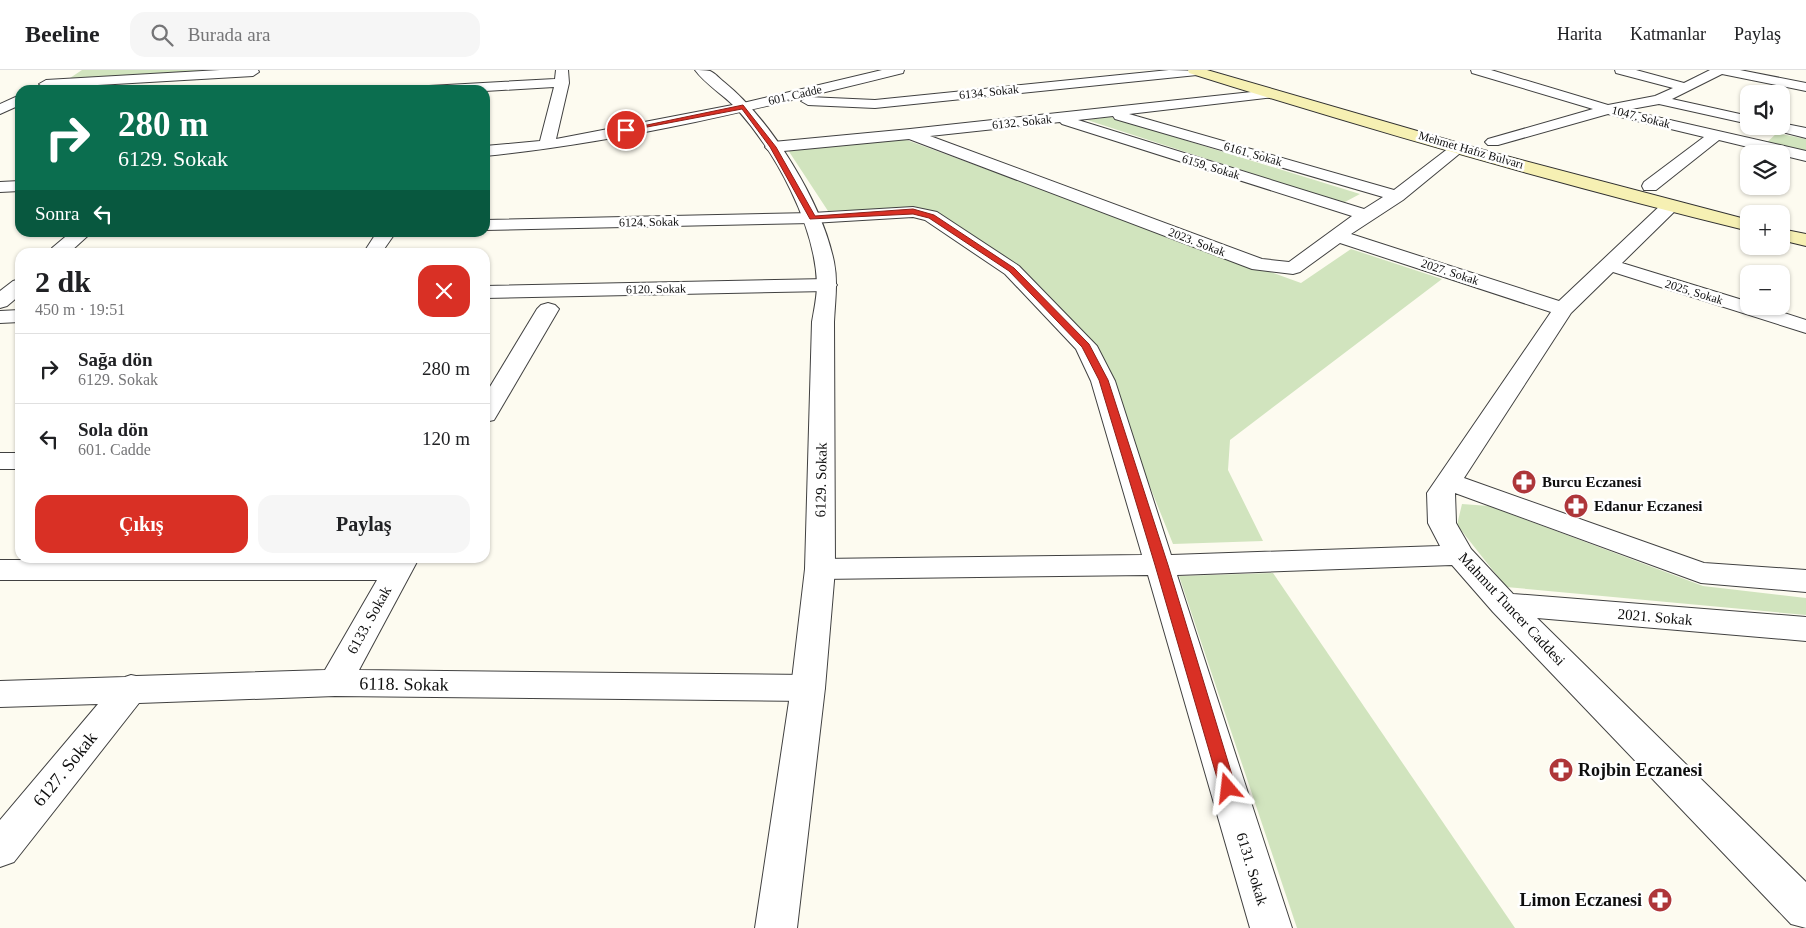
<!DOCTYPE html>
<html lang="tr">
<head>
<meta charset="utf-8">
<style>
  body { margin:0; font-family:Georgia,serif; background:#f6f6f6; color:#202124; height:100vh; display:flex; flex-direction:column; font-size:19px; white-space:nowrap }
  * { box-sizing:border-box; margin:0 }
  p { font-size:16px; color:#757577 }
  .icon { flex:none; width:28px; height:28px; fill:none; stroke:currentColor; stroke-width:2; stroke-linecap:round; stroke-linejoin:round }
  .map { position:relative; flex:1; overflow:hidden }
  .drawer { position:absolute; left:15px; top:178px; width:475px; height:315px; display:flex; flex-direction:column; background:#fff; border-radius:15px; box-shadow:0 1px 4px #0004 }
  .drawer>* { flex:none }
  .banner { position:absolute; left:15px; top:15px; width:475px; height:152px; border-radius:15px; box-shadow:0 1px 4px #0004; background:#0b6e4f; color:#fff; overflow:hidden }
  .controls { position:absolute; left:1740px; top:15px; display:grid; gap:10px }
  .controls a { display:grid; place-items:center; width:50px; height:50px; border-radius:10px; background:#fff; box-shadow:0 1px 4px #0004; font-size:25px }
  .pin { position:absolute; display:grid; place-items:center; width:42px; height:42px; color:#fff; margin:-21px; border:2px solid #fff; border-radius:50%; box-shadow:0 1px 5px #0007 }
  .me { position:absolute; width:55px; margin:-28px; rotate:343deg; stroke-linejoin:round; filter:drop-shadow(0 0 4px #0008) }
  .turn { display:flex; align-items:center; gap:18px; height:105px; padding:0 20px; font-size:22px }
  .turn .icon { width:65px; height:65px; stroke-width:2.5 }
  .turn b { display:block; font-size:35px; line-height:42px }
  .then { display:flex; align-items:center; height:48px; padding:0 20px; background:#0003; gap:10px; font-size:19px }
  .round { display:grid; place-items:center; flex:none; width:52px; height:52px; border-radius:15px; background:#f6f6f6 }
  .headline { display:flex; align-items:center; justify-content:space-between; height:85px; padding:0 20px }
  h1 { font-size:30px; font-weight:700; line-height:38px }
  .primary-button { display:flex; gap:10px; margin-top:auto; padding:10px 20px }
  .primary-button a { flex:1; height:58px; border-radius:15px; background:#d93025; color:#fff; font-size:20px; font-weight:700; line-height:58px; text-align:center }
  .primary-button a+a { background:#f6f6f6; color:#202124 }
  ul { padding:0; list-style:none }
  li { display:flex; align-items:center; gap:15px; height:70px; padding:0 20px; border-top:1px solid #e0e0e0 }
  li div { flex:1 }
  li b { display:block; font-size:19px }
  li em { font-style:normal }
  header { display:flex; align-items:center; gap:30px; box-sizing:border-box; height:70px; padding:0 25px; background:#fff; border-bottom:1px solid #e0e0e0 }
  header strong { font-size:24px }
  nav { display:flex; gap:28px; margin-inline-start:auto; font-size:18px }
  .search { width:350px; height:45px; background:#f6f6f6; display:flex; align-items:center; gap:12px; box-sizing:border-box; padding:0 18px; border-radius:15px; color:#757577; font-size:19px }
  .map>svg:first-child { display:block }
  .green { fill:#d1e4be }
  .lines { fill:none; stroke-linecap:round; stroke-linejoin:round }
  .minor-casing { stroke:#414141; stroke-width:2 }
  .tertiary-casing { stroke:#414141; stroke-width:2 }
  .secondary-casing { stroke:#303030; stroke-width:2 }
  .minor { fill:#fff; fill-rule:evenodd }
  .tertiary { fill:#fff; fill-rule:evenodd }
  .secondary { fill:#f6f0b3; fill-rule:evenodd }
  .route { fill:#d93025; stroke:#8d1f18 }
  .labels { text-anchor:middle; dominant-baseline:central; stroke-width:5; stroke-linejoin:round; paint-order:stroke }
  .far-street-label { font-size:12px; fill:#0e0e0e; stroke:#fff }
  .street-label { font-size:15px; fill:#0e0e0e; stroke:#fff }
  .poi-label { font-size:15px; font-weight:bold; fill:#0e0e0e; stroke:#fff; text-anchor:start }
  .near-street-label { font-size:18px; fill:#0e0e0e; stroke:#fff }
  .near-poi-label { font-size:18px; font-weight:bold; fill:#0e0e0e; stroke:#fff; text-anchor:start }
</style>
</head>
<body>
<header>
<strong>Beeline</strong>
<div class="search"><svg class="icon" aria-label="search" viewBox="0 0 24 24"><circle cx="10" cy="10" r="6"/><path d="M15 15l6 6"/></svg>Burada ara</div>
<nav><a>Harita</a><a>Katmanlar</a><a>Paylaş</a></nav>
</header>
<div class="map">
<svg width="1806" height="858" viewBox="0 0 1806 858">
  <rect width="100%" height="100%" fill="#fdfbf0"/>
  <g class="green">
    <polygon points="82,0 249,0 64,12"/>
    <polygon points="1110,47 1360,124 1343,133 1087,50"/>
    <polygon points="1777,63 1806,69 1806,83 1765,74"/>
    <polygon points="901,68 1301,213 1351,179 1442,209 1230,370 1228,400 1263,471 1173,474 1093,275 1024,200 947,148 920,138 828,141 788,80"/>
    <polygon points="1462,434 1489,436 1703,516 1806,528 1806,545 1506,517 1457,455"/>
    <polygon points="1273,503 1515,858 1297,858 1179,506"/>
  </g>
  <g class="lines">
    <defs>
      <g id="minor">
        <polygon points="220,0 258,0 259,2 253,6 46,18 39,14 46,10"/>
        <path d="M 556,0 L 568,0 L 569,13 L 556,69 L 743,33 L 882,0 L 904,0 L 903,3 C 766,37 625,72 485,86 L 485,76 L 540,71 L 554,17 L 485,21 L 422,20 L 429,16 L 555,9 Z"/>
        <polygon points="1169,0 1203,1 1197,5 875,38 808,35 801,31 808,27 875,30"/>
        <polygon points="1471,0 1491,0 1608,35 1655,26 1673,18 1616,3 1615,0 1636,0 1684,13 1710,0 1740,0 1806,13 1806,21 1722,4 1672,29 1749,46 1749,54 1659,34 1626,40 1806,81 1806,91 1719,70 1656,120 1644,120 1642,116 1644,112 1704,67 1608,44 1498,75 1488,75 1485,72 1488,69 1593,39 1472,3"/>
        <path d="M 1270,20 L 1275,21 L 1277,24 L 1275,27 L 1129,44 L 1394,120 L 1454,74 L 1464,74 L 1467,77 L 1464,80 L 1403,130 L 1351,164 L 1559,231 L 1664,132 L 1670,131 L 1676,132 L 1679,136 L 1676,140 L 1622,193 L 1749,232 L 1749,236 L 1762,236 L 1806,250 L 1806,263 L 1613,202 L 1571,243 L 1464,408 L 1704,493 L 1806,500 L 1806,522 L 1701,513 L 1455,423 L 1456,453 L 1471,479 L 1513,524 L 1806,547 L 1806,571 L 1537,548 L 1806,812 L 1806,858 L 1791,854 L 1493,542 L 1452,495 L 1177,505 L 1292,858 L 1250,858 L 1148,505 L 820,509 L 809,506 L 805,499 L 809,492 L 820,489 L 1142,485 L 1091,311 L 1076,279 L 1005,204 L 925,150 L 913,147 L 812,153 L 485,160 L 485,150 L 812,143 L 913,137 L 937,142 L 1019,196 L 1097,276 L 1115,311 L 1171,485 L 1440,476 L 1428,453 L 1427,423 L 1551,242 L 1340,173 L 1300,202 L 1293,204 L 1252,199 L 909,69 L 773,82 L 768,80 L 765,77 L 768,74 L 773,72 L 910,59 ZM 1113,46 L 1115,49 L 1383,127 L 1364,139 L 1078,50 ZM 1060,52 L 1062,54 L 1352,146 L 1289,192 L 1262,189 L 930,66 Z"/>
        <polygon points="20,25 20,35 0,44 0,34"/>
        <polygon points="1781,53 1806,58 1806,68 1770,59 1768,56 1781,56"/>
        <polygon points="20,111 20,121 0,122 0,112"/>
        <polygon points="71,162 92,162 70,182 50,182 52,178"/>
        <polygon points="377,162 396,162 382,182 364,182"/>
        <polygon points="20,209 20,225 7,236 0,238 0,221 13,211"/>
        <polygon points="827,209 834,211 837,215 834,219 827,221 485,228 485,216"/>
        <polygon points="548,233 555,235 559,239 497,345 494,350 485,352 485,325 537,239 541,235"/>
        <polygon points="20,240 20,252 0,253 0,241"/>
        <rect x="0" y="383" width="20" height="16"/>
        <polygon points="390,488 419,488 359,600 808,605 820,609 825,618 820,627 808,631 335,626 139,633 14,792 0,797 0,750 98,634 0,637 0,611 125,607 131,605 136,606 325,600 377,510 0,510 0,490 388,490"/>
      </g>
      <path id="tertiary" d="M 695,0 C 699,0 706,0 710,1 C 715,3 720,9 724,12 C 771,50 822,132 834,192 C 838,212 835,231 834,252 L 835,499 L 825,618 L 797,858 L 755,858 L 791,618 L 805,499 L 812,252 C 814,240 817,227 817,214 C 815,154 776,83 737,39 C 724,25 706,15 695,0 Z"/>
      <g id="secondary">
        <path d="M 1188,0 L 1207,0 L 1476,78 L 1749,150 L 1749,161 C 1561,115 1374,61 1189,3 Z"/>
        <polygon points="1781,159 1806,164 1806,176 1781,170"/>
      </g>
    </defs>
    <use href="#minor" class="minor-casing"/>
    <use href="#tertiary" class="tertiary-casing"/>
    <use href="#secondary" class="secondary-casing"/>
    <use href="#minor" class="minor"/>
    <use href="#tertiary" class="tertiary"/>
    <use href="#secondary" class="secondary"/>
  </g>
  <polygon class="route" points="743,35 776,77 815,146 913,139 934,145 1014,198 1089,274 1108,310 1168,495 1236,718 1233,723 1228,725 1222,723 1220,718 1155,495 1099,310 1082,277 1009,201 929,148 913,144 810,149 770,77 742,39 626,61 623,60"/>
  <defs>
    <symbol id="pharmacy-disc" viewBox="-11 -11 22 22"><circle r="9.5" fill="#ae3639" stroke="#fff"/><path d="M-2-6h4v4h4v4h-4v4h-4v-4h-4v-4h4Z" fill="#fff"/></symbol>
  </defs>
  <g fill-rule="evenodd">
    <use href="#pharmacy-disc" x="1510" y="398" width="28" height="28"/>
    <use href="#pharmacy-disc" x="1562" y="422" width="28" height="28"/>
    <use href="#pharmacy-disc" x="1547" y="686" width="28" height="28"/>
    <use href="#pharmacy-disc" x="1646" y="816" width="28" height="28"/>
  </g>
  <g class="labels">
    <g class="far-street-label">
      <text transform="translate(989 22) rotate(-6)">6134. Sokak</text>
      <text transform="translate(795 25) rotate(-13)">601. Cadde</text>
      <text transform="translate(1641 47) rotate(14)">1047. Sokak</text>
      <text transform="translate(1022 52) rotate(-6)">6132. Sokak</text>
      <text transform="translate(1471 80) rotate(16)">Mehmet Hafız Bulvarı</text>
      <text transform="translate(1253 84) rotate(16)">6161. Sokak</text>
      <text transform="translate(1211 97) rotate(17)">6159. Sokak</text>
      <text transform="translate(649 152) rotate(-1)">6124. Sokak</text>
      <text transform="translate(1197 172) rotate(21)">2023. Sokak</text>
      <text transform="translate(1450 202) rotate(18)">2027. Sokak</text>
      <text transform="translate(656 219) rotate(-1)">6120. Sokak</text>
      <text transform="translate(1694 222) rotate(17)">2025. Sokak</text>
    </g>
    <g class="street-label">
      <text transform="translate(821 410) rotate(-89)">6129. Sokak</text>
      <text transform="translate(1512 539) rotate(47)">Mahmut Tuncer Caddesi</text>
      <text transform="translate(1655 547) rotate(5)">2021. Sokak</text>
      <text transform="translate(369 550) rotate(-61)">6133. Sokak</text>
      <text transform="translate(1252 799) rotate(73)">6131. Sokak</text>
    </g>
    <g class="poi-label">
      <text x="1542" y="412">Burcu Eczanesi</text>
      <text x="1594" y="436">Edanur Eczanesi</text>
    </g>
    <g class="near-street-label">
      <text transform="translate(404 614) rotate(1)">6118. Sokak</text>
      <text transform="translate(65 699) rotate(-51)">6127. Sokak</text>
    </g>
    <g class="near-poi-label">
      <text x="1578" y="700">Rojbin Eczanesi</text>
      <text x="1642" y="830" text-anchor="end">Limon Eczanesi</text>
    </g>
  </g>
</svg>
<div class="controls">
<a><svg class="icon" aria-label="sound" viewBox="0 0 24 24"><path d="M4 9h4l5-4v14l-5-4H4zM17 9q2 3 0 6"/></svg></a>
<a><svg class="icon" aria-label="layers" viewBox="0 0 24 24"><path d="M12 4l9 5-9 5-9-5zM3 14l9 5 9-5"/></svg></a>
<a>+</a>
<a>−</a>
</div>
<div class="pin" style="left:626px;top:60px;background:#d93025"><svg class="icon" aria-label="arrive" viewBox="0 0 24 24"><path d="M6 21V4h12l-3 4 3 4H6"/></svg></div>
<svg class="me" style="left:1228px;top:718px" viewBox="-20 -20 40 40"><path d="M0-17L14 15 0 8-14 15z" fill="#d93025" stroke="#fff" stroke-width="4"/></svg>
<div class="banner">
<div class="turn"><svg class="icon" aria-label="right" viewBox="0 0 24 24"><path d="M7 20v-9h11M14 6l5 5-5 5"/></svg><div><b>280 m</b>6129. Sokak</div></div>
<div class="then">Sonra<svg class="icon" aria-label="left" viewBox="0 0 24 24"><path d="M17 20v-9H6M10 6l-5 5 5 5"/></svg></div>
</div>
<section class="drawer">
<div class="headline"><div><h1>2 dk</h1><p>450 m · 19:51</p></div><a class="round" style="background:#d93025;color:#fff"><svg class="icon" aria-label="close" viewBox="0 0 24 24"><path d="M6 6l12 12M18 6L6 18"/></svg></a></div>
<ul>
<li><svg class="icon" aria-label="right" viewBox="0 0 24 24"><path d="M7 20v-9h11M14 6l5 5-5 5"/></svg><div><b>Sağa dön</b><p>6129. Sokak</p></div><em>280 m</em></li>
<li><svg class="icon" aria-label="left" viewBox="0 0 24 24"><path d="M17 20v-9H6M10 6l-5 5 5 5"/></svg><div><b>Sola dön</b><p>601. Cadde</p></div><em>120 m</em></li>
</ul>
<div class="primary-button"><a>Çıkış</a><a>Paylaş</a></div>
</section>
</div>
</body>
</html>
